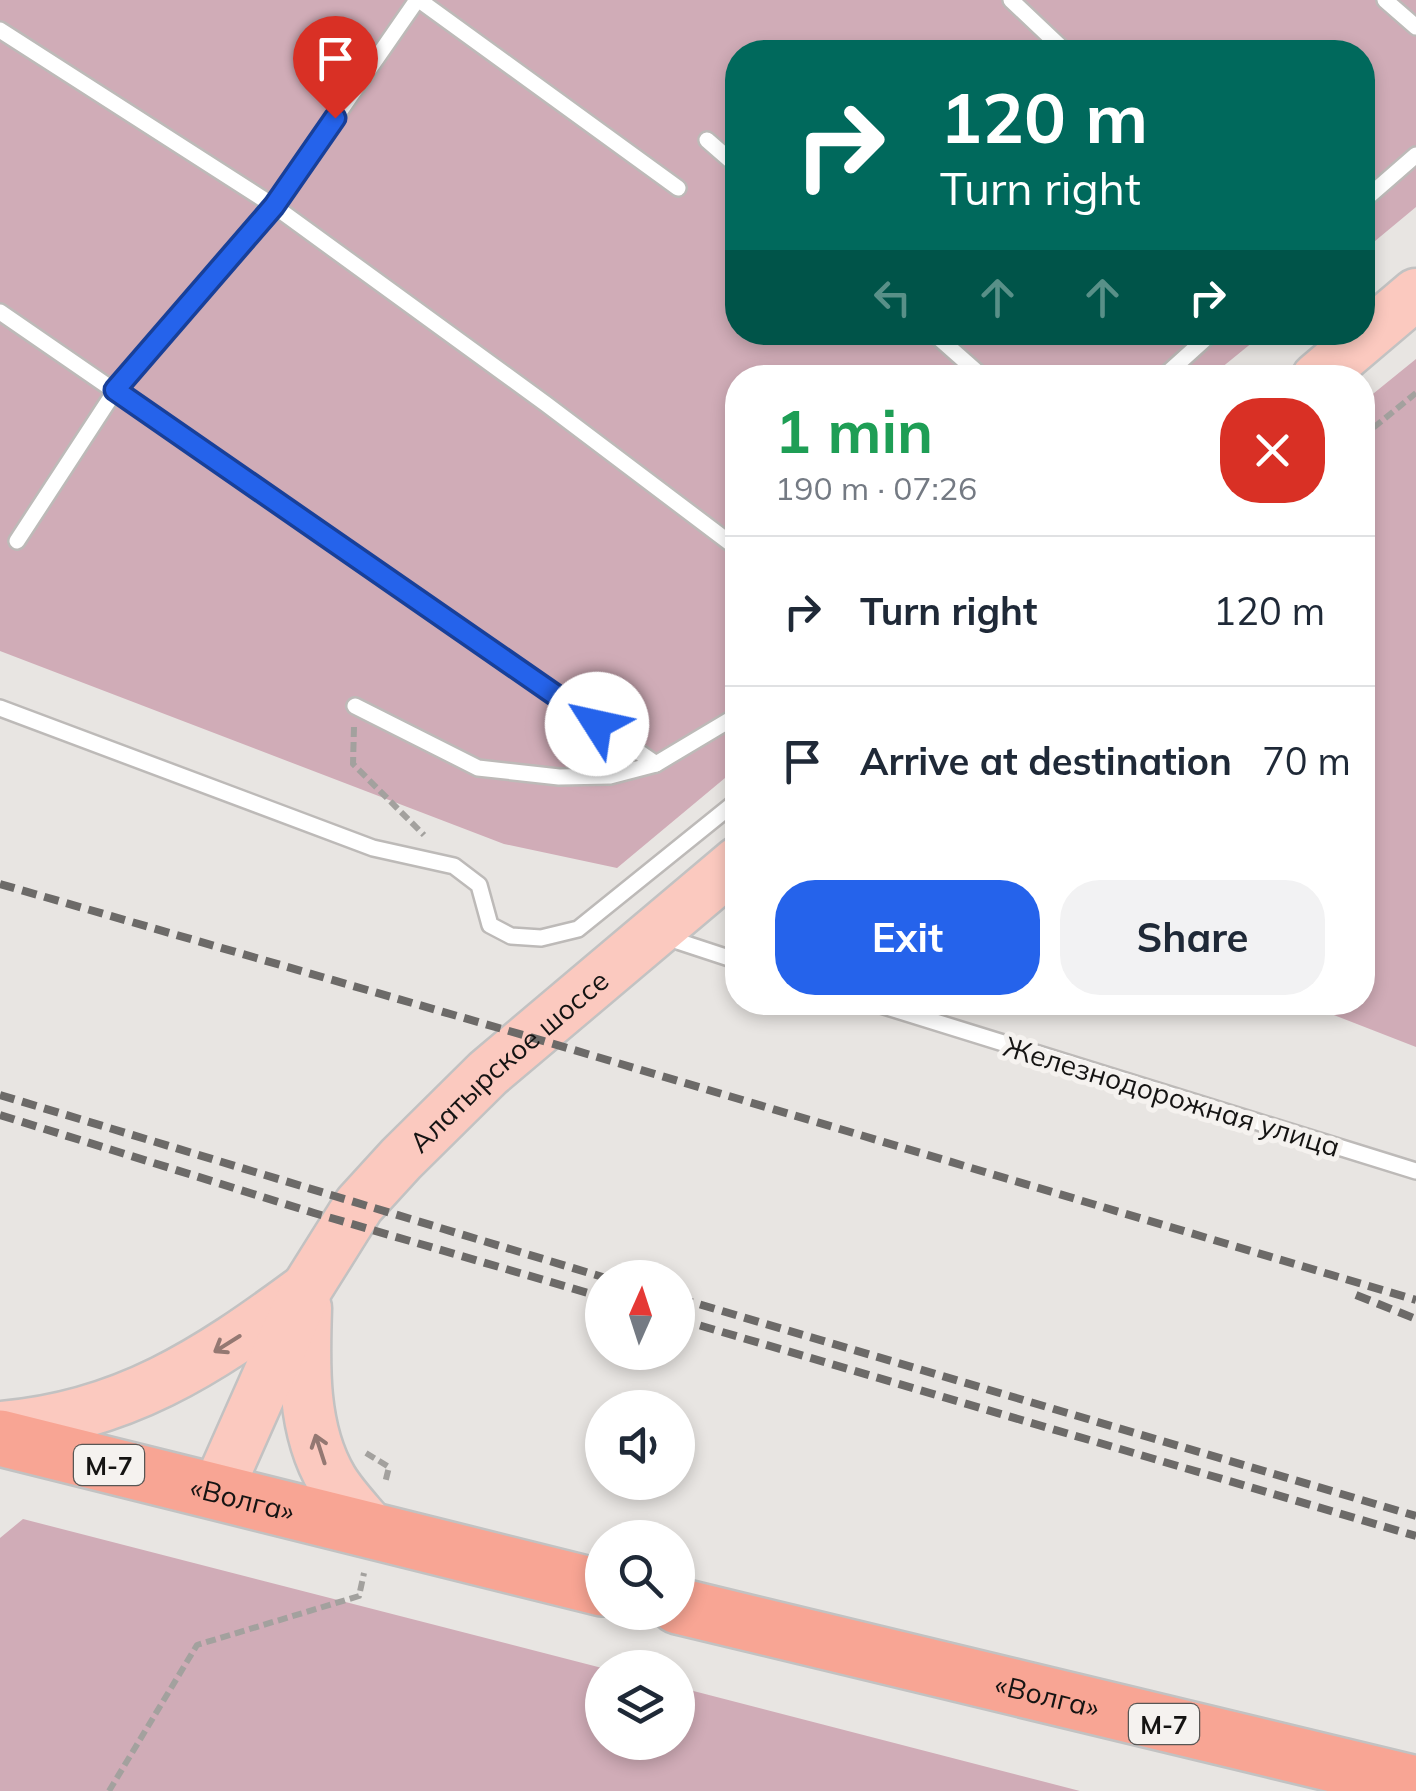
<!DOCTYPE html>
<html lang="en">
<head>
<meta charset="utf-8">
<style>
  body { margin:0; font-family:Mulish,sans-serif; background:#f2f2f3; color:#1f2937; height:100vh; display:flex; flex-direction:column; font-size:38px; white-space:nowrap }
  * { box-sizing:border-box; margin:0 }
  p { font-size:32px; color:#747a83 }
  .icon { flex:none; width:55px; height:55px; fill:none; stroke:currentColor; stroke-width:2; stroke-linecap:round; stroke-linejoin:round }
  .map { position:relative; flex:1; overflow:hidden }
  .panel { position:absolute; left:725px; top:365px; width:650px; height:650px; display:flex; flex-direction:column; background:#fff; border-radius:40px; box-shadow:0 5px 15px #0003 }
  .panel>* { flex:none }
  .top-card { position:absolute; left:725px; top:40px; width:650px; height:305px; border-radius:40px; box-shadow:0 5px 15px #0003; background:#00695c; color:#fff; overflow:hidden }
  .needle { width:65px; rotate:3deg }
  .controls { position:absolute; left:585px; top:1260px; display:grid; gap:20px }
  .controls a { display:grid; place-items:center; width:110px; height:110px; border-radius:50%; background:#fff; box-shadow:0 5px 15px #0003; font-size:50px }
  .pin { position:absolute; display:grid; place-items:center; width:85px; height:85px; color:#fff; margin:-102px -42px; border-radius:50% 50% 50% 0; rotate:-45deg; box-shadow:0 0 10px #0007 }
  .pin .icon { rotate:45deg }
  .me { position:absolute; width:110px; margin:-55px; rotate:305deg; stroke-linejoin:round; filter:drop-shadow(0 0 8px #0008) }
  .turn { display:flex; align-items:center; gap:35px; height:210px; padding:0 50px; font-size:45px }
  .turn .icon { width:130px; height:130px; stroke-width:2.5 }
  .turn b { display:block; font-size:70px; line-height:85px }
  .lanes { display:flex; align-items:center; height:95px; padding:0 50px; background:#0003; justify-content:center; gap:50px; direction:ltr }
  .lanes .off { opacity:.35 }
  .round { display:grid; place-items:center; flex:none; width:105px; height:105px; border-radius:40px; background:#f2f2f3 }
  .overview { display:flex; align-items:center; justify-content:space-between; height:170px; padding:0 50px }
  h1 { font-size:60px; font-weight:700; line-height:75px; color:#1e9e55 }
  .action { display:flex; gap:20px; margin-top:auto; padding:20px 50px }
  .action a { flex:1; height:115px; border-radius:40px; background:#2563eb; color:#fff; font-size:40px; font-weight:700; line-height:115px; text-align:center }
  .action a+a { background:#f2f2f3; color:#1f2937 }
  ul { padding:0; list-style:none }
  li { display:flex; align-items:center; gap:30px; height:150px; padding:0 50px; border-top:2px solid #e0e1e3 }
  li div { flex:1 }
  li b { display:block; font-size:38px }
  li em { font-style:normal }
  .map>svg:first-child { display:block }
  .forest { fill:#d0acb7 }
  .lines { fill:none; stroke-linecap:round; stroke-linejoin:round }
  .lane-casing { stroke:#bdbab8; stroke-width:20 }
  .primary-casing { stroke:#c2c2c2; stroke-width:55 }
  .highway-casing { stroke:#c2c2c2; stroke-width:60 }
  .path { stroke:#a3a19e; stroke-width:6; stroke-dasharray:10 5; stroke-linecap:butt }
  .lane { stroke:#fff; stroke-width:15 }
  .primary { stroke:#fbc9bf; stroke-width:50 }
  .highway { stroke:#f8a594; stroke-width:55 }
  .rail { stroke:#6c6a68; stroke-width:8; stroke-dasharray:15 8; stroke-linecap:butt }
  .oneway { stroke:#947872 }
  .route-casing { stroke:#184099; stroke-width:25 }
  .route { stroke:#2563eb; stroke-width:18 }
  .labels { text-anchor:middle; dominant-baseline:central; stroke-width:10; stroke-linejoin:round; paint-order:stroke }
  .shield { fill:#f5f2ef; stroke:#585755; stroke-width:2.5 }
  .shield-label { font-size:25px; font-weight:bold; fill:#151413 }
  .street-label { font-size:28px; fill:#151413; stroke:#f5f2ef }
</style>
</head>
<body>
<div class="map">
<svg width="1416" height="1791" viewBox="0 0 1416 1791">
  <rect width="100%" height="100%" fill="#e8e5e2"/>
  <g class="forest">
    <polygon points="0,0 1416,0 1416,207 1363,251 1362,52 738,52 738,332 1264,333 1210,377 738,378 737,768 617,868 504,844 0,651"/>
    <polygon points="1416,359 1416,1047 1303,1003 1362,1002 1363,402"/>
    <polygon points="23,1519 602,1668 602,1742 678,1742 678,1687 1080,1791 0,1791 0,1538"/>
  </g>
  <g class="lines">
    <defs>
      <g id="lane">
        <polyline points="419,0 678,188"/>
        <polyline points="1011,0 1066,52"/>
        <polyline points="1385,0 1416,27"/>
        <polyline points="0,30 274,206 546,404 738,549"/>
        <polyline points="707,140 738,167"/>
        <polyline points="1362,202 1416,155"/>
        <polyline points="0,312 656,764"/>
        <polyline points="932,332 984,378"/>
        <polyline points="1162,378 1213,332"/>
        <polyline points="17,541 115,391 274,206 417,0"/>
        <polyline points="355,706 478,768 559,777 610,776 656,764 738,715"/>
        <polyline points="0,708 373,848 454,866 479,885 490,925 511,936 541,938 578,929 738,800"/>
        <polyline points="665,937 738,961"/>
        <polyline points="871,1002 1416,1171"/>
      </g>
      <g id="primary">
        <polyline points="1317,378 1416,294"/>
        <path d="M 306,1308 C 304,1365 302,1430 332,1480 C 343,1498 358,1513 372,1530"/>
        <path d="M 0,1427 C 123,1417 207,1362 303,1291"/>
        <path id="s1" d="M 217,1491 L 307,1288 L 359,1205 L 401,1159 L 488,1073 L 738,862"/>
      </g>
      <g id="highway">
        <path id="s2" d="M 0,1438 L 602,1588"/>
        <path id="s3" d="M 678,1606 L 1416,1784"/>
      </g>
    </defs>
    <use href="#lane" class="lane-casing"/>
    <use href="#primary" class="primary-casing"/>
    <use href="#highway" class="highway-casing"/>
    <g class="path">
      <polyline points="1362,437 1416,393"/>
      <polyline points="354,727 353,764 424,835"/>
      <polyline points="366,1453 389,1467 385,1483"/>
      <polyline points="109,1791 197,1645 359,1596 364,1573"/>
    </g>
    <use href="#lane" class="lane"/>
    <use href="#primary" class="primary"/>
    <use href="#highway" class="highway"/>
    <g class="rail">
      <polyline points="0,884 530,1037 1416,1300"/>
      <polyline points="0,1095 606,1278"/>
      <polyline points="0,1115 314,1213 602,1297"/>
      <polyline points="1356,1295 1416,1319"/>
      <polyline points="678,1298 1416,1516"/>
      <polyline points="678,1319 1416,1536"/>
    </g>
  </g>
  <defs><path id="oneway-shaft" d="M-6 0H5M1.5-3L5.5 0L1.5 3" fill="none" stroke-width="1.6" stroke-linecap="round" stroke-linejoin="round" transform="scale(2.5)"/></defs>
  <g class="oneway">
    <use href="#oneway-shaft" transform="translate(227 1344) rotate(148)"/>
    <use href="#oneway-shaft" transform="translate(320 1449) rotate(-108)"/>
  </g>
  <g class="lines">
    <defs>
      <polyline id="route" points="335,118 274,206 115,390 597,724"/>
    </defs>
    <use href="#route" class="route-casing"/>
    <use href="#route" class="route"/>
  </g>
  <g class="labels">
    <g class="shield">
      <rect x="74" y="1445" width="70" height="40" rx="8"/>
      <rect x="1129" y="1704" width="70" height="40" rx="8"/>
    </g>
    <g class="shield-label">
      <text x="109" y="1465">М-7</text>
      <text x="1164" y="1724">М-7</text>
    </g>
    <g class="street-label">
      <text stroke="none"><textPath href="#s1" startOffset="528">Алатырское шоссе</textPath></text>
      <text transform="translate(1172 1096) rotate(17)">Железнодорожная улица</text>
      <text stroke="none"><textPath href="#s2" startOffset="250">«Волга»</textPath></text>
      <text stroke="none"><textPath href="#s3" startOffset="380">«Волга»</textPath></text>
    </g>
  </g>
</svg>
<div class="controls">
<a><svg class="needle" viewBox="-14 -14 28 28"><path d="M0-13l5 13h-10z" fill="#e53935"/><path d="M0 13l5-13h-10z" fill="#747a83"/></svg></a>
<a><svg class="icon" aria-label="sound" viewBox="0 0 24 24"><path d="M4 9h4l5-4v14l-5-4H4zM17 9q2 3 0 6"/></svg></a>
<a><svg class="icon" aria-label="search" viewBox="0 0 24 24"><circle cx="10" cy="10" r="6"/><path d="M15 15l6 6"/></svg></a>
<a><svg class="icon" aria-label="layers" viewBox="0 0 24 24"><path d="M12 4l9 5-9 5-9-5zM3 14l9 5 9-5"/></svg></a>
</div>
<div class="pin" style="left:335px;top:118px;background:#d93025"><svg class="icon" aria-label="arrive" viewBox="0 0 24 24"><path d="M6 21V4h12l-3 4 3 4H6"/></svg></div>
<svg class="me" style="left:597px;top:724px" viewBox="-20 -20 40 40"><circle r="19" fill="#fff"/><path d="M0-13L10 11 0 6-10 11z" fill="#2563eb"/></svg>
<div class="top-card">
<div class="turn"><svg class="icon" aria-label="right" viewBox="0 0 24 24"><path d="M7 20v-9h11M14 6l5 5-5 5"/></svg><div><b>120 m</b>Turn right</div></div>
<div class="lanes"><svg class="icon off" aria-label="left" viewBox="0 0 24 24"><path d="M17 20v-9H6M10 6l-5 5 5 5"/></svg><svg class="icon off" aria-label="ahead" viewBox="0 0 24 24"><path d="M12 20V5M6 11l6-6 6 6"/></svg><svg class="icon off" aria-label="ahead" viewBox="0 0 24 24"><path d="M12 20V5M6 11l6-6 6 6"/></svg><svg class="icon" aria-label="right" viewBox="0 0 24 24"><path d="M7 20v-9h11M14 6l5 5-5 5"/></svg></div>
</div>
<section class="panel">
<div class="overview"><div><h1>1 min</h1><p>190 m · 07:26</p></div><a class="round" style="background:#d93025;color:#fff"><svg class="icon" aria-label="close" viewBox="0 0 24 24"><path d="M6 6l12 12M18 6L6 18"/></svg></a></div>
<ul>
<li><svg class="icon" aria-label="right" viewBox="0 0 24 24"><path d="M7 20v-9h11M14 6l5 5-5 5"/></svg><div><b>Turn right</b></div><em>120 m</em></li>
<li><svg class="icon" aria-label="arrive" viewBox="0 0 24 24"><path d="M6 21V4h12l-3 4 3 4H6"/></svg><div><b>Arrive at destination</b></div><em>70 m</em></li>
</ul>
<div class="action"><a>Exit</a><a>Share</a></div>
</section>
</div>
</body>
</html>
